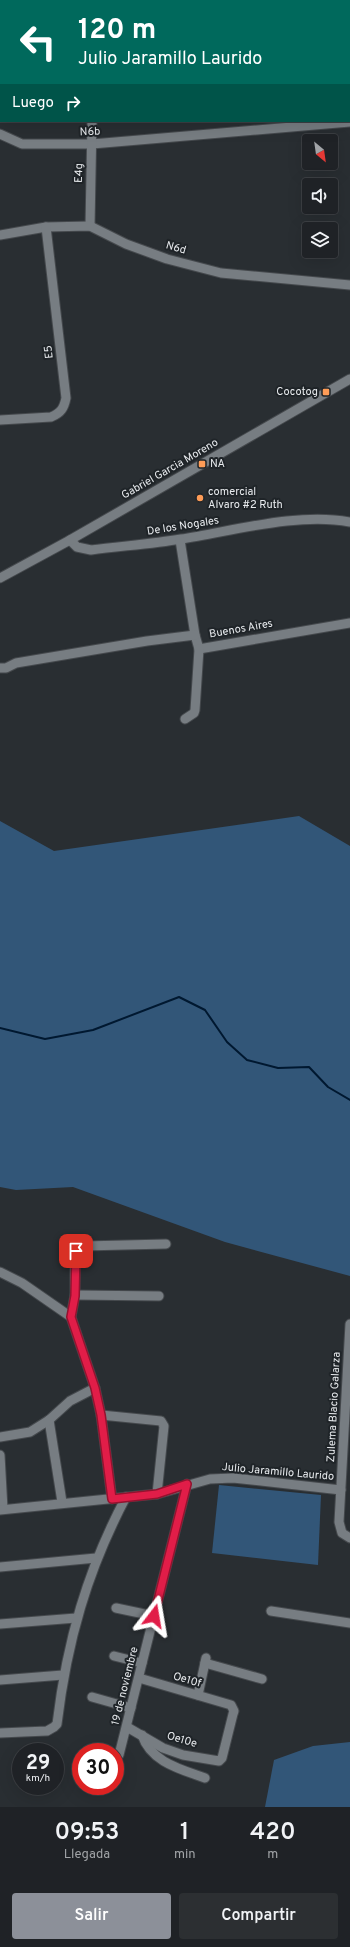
<!DOCTYPE html>
<html lang="es">
<head>
<meta charset="utf-8">
<style>
  body { margin:0; font-family:Overpass,sans-serif; background:#2c2f32; color:#f1f3f6; height:100vh; display:flex; flex-direction:column; font-size:15px; white-space:nowrap }
  * { box-sizing:border-box; margin:0 }
  p { font-size:13px; color:#a1a4a7 }
  .icon { flex:none; width:22px; height:22px; fill:none; stroke:currentColor; stroke-width:2; stroke-linecap:round; stroke-linejoin:round }
  .map { position:relative; height:1807px; overflow:hidden }
  .sheet { display:flex; flex-direction:column; background:#1f2226; flex:1 }
  .sheet>* { flex:none }
  .guide { position:absolute; left:0px; top:0px; width:350px; height:122px; box-shadow:0 4px 16px #0002,0 0 0 1px #3c3f43; background:#00695c; color:#fff; overflow:hidden }
  .needle { width:26px; rotate:151deg }
  .tools { position:absolute; left:302px; top:134px; display:grid; gap:8px }
  .tools a { display:grid; place-items:center; width:36px; height:36px; border-radius:4px; background:#1f2226; box-shadow:0 4px 16px #0002,0 0 0 1px #3c3f43; font-size:20px }
  .speed { position:absolute; left:12px; top:1743px; display:flex; gap:8px; font-size:20px; font-weight:700; text-align:center }
  .speed>* { display:grid; place-content:center; width:52px; height:52px; border-radius:50%; background:#1f2226; box-shadow:0 4px 16px #0002,0 0 0 1px #3c3f43; line-height:1 }
  .speed small { font-size:10px; font-weight:400 }
  .speed .limit { border:6px solid #d22; background:#fff; color:#111 }
  .pin { position:absolute; display:grid; place-items:center; width:34px; height:34px; color:#fff; margin:-17px; border-radius:8px; box-shadow:0 2px 6px #0006 }
  .me { position:absolute; width:44px; margin:-22px; rotate:14deg; stroke-linejoin:round; filter:drop-shadow(0 0 3px #0008) }
  .turn { display:flex; align-items:center; gap:14px; height:84px; padding:0 12px; font-size:18px }
  .turn .icon { width:52px; height:52px; stroke-width:2.5 }
  .turn b { display:block; font-size:28px; line-height:34px }
  .then { display:flex; align-items:center; height:38px; padding:0 12px; background:#0003; gap:8px; font-size:15px }
  .eta { display:flex; justify-content:space-evenly; align-items:center; height:68px; text-align:center }
  .eta b { font-size:24px; font-weight:600; line-height:28px }
  .primary-button { display:flex; gap:8px; margin-top:auto; padding:8px 12px }
  .primary-button a { flex:1; height:46px; border-radius:4px; background:#8c9099; color:#fff; font-size:16px; font-weight:600; line-height:46px; text-align:center }
  .primary-button a+a { background:#2c2f32; color:#f1f3f6 }
  .map>svg:first-child { display:block }
  .green { fill:#325678 }
  .lines { fill:none; stroke-linecap:round; stroke-linejoin:round }
  .stream { stroke:#001830; stroke-width:2 }
  .minor-casing { stroke:#45494d; stroke-width:11 }
  .minor { stroke:#777d82; stroke-width:9 }
  .route-casing { stroke:#92132f; stroke-width:10 }
  .route { stroke:#e11d48; stroke-width:7 }
  .poi-dot { fill:#fe9c57; stroke:#1f2428; stroke-width:1.5 }
  .labels { text-anchor:middle; dominant-baseline:central; stroke-width:4; stroke-linejoin:round; paint-order:stroke }
  .street-label { font-size:11px; fill:#e8ebee; stroke:#1f2428 }
  .poi-label { font-size:11px; fill:#e8ebee; stroke:#1f2428; text-anchor:start }
</style>
</head>
<body>
<div class="map">
<svg width="350" height="1807" viewBox="0 0 350 1807">
  <rect width="100%" height="100%" fill="#292e32"/>
  <g class="green">
    <polygon points="299,816 350,846 350,1276 225,1242 73,1187 16,1190 0,1187 0,821 54,851"/>
    <polygon points="219,1485 321,1495 318,1565 212,1553"/>
    <polygon points="350,1742 350,1807 265,1807 274,1760 313,1746"/>
  </g>
  <g class="lines">
    <polyline class="stream" points="0,1028 45,1039 93,1030 179,997 205,1010 227,1042 247,1060 278,1068 309,1067 328,1087 350,1100"/>
    <defs>
      <g id="minor">
        <polyline points="90,0 90,1"/>
        <polyline points="349,6 350,6"/>
        <polyline points="0,15 1,15"/>
        <polyline points="0,134 22,144 92,144 350,122"/>
        <polyline points="90,226 92,121"/>
        <polyline points="0,235 46,227 90,226 126,244 167,259 221,273 350,285"/>
        <path d="M 0,420 L 51,417 C 61,413 64,408 66,398 L 46,227"/>
        <path d="M 70,540 L 77,547 L 91,550 C 121,546 152,544 181,539 C 233,531 298,512 350,522"/>
        <polyline points="180,540 195,635 199,649 350,623"/>
        <polyline points="0,578 70,540 350,379"/>
        <polyline points="0,668 6,668 16,663 147,641 195,635"/>
        <polyline points="185,719 194,713 195,710 199,649"/>
        <polyline points="0,1272 22,1283 71,1317"/>
        <polyline points="75,1295 159,1296"/>
        <polyline points="350,1324 339,1522 342,1533 350,1538"/>
        <polyline points="101,1415 161,1421 164,1426 157,1494"/>
        <polyline points="49,1420 62,1502"/>
        <polyline points="0,1437 30,1432 49,1420 70,1401 95,1388"/>
        <polyline points="0,1455 3,1509"/>
        <polyline points="112,1499 101,1415 95,1388 71,1317 75,1295 75,1253 78,1248 84,1246 166,1244"/>
        <polyline points="0,1510 157,1494 210,1479 233,1478 341,1490"/>
        <polyline points="0,1567 96,1558"/>
        <polyline points="116,1608 154,1616"/>
        <polyline points="271,1611 350,1623"/>
        <polyline points="0,1624 76,1618"/>
        <polyline points="114,1656 142,1663"/>
        <polyline points="205,1663 262,1679"/>
        <polyline points="0,1680 63,1675"/>
        <polyline points="198,1695 206,1658"/>
        <polyline points="92,1697 131,1708"/>
        <polyline points="127,1727 163,1748 183,1755 219,1761 222,1758 233,1714 234,1711 231,1705 139,1678"/>
        <path d="M 0,1733 L 47,1731 L 54,1727 L 57,1724 C 67,1641 87,1571 126,1497"/>
        <path d="M 142,1735 C 151,1762 180,1769 205,1778"/>
        <polyline points="119,1755 187,1484"/>
      </g>
    </defs>
    <use href="#minor" class="minor-casing"/>
    <use href="#minor" class="minor"/>
  </g>
  <g class="lines">
    <defs>
      <polyline id="route" points="76,1251 75,1296 71,1317 95,1388 101,1415 112,1499 157,1494 187,1484 154,1616"/>
    </defs>
    <use href="#route" class="route-casing"/>
    <use href="#route" class="route"/>
  </g>
  <g class="poi-dot">
    <rect x="322" y="388" width="8" height="8" rx="2"/>
    <rect x="198" y="460" width="8" height="8" rx="2"/>
    <circle cx="200" cy="498" r="4"/>
  </g>
  <g class="labels">
    <g class="street-label">
      <text transform="translate(90 132) rotate(-2)">N6b</text>
      <text transform="translate(79 173) rotate(-88)">E4g</text>
      <text transform="translate(176 248) rotate(16)">N6d</text>
      <text transform="translate(49 352) rotate(-97)">E5</text>
      <text transform="translate(170 469) rotate(-30)">Gabriel Garcia Moreno</text>
      <text transform="translate(183 526) rotate(-9)">De los Nogales</text>
      <text transform="translate(241 629) rotate(-10)">Buenos Aires</text>
      <text transform="translate(334 1407) rotate(-87)">Zulema Blacio Galarza</text>
      <text transform="translate(278 1472) rotate(5)">Julio Jaramillo Laurido</text>
      <text transform="translate(187 1680) rotate(16)">Oe10f</text>
      <text transform="translate(125 1686) rotate(-76)">19 de noviembre</text>
      <text transform="translate(182 1740) rotate(16)">Oe10e</text>
    </g>
    <g class="poi-label">
      <text x="318" y="392" text-anchor="end">Cocotog</text>
      <text x="210" y="464">NA</text>
      <text x="208" y="492">comercial<tspan x="208" dy="13">Alvaro #2 Ruth</tspan></text>
    </g>
  </g>
</svg>
<div class="tools">
<a><svg class="needle" viewBox="-14 -14 28 28"><path d="M0-13l5 13h-10z" fill="#e53935"/><path d="M0 13l5-13h-10z" fill="#a1a4a7"/></svg></a>
<a><svg class="icon" aria-label="sound" viewBox="0 0 24 24"><path d="M4 9h4l5-4v14l-5-4H4zM17 9q2 3 0 6"/></svg></a>
<a><svg class="icon" aria-label="layers" viewBox="0 0 24 24"><path d="M12 4l9 5-9 5-9-5zM3 14l9 5 9-5"/></svg></a>
</div>
<div class="speed"><div>29<small>km/h</small></div><div class="limit">30</div></div>
<div class="pin" style="left:76px;top:1251px;background:#d93025"><svg class="icon" aria-label="arrive" viewBox="0 0 24 24"><path d="M6 21V4h12l-3 4 3 4H6"/></svg></div>
<svg class="me" style="left:154px;top:1616px" viewBox="-20 -20 40 40"><path d="M0-17L14 15 0 8-14 15z" fill="#e11d48" stroke="#fff" stroke-width="4"/></svg>
<div class="guide">
<div class="turn"><svg class="icon" aria-label="left" viewBox="0 0 24 24"><path d="M17 20v-9H6M10 6l-5 5 5 5"/></svg><div><b>120 m</b>Julio Jaramillo Laurido</div></div>
<div class="then">Luego<svg class="icon" aria-label="right" viewBox="0 0 24 24"><path d="M7 20v-9h11M14 6l5 5-5 5"/></svg></div>
</div>
</div>
<section class="sheet">
<div class="eta">
<div><b>09:53</b><p>Llegada</p></div>
<div><b>1</b><p>min</p></div>
<div><b>420</b><p>m</p></div>
</div>
<div class="primary-button"><a>Salir</a><a>Compartir</a></div>
</section>
</body>
</html>
